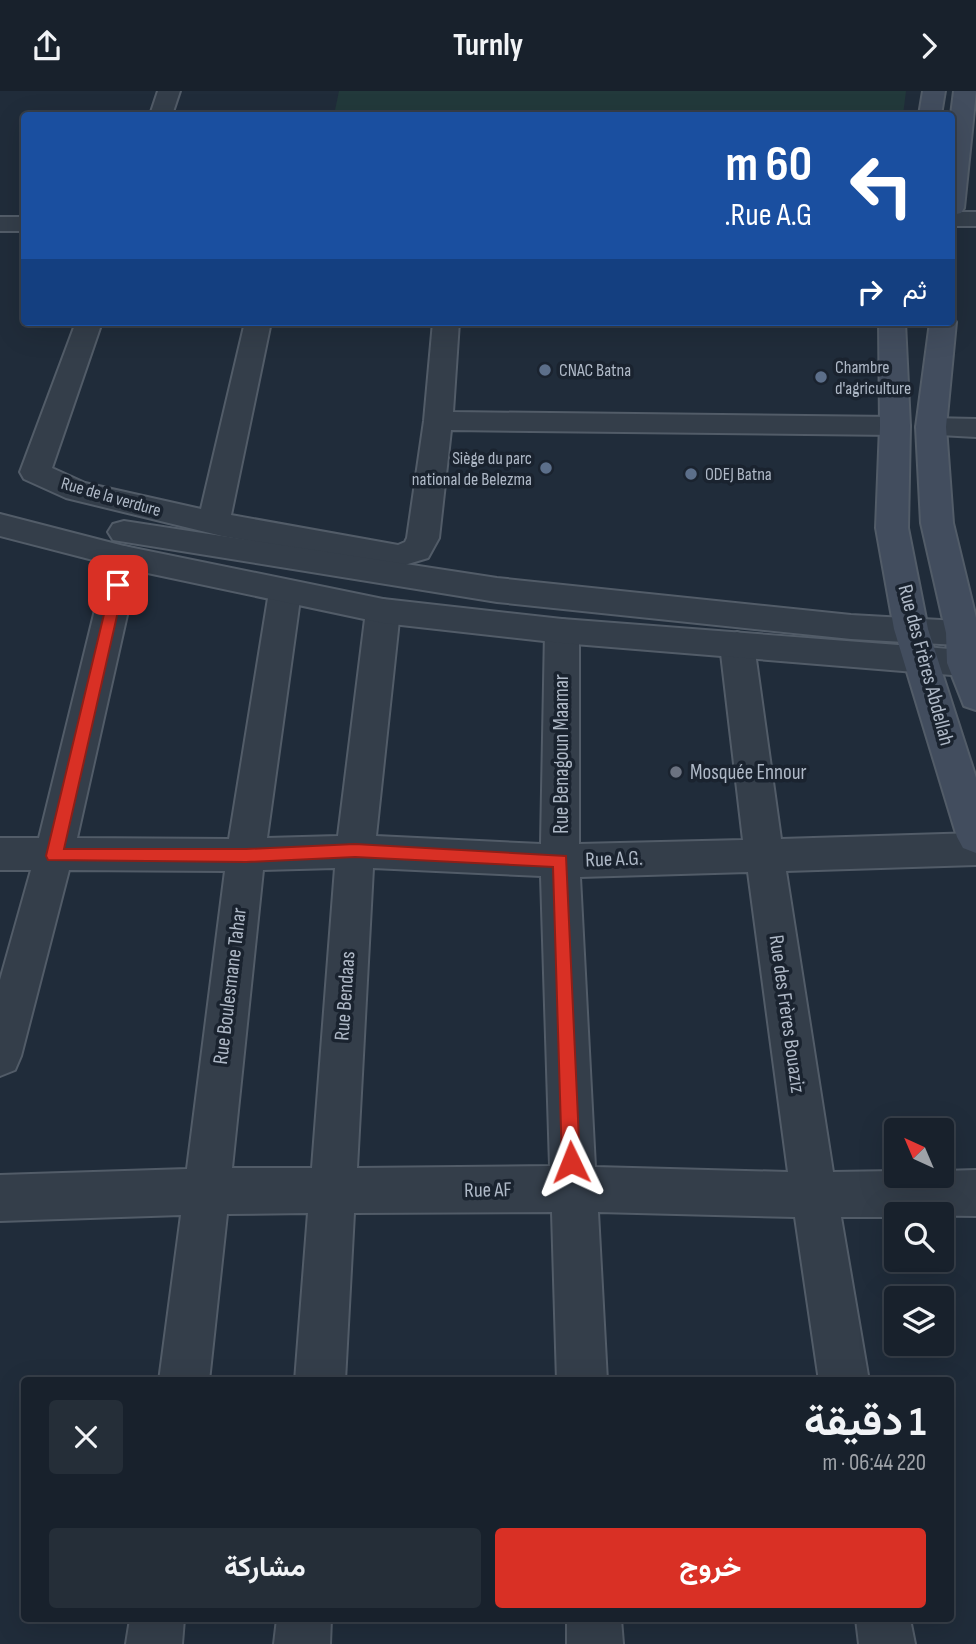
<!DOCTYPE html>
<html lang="ar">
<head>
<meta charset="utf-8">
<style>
  body { margin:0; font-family:"Sofia Sans Condensed",Vazirmatn,sans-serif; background:#252e38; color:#f1f3f6; direction:rtl; height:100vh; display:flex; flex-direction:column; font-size:26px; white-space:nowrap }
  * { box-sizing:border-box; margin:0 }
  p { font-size:23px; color:#9fa3a9 }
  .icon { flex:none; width:38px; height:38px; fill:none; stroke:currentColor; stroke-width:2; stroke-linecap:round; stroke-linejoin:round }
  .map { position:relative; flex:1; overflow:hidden; direction:ltr }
  .side { position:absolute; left:21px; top:1286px; width:933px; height:245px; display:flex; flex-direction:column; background:#18212c; border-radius:7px; box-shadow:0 7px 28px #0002,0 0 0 2px #363e48; direction:rtl }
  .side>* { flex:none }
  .banner { position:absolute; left:21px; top:21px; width:934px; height:214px; border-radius:7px; box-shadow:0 7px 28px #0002,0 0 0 2px #363e48; direction:rtl; background:#1a4fa0; color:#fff; overflow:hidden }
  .needle { width:46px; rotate:316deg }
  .tools { position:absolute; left:884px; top:1027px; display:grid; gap:14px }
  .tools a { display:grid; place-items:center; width:70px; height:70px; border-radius:7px; background:#18212c; box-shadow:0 7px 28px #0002,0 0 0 2px #363e48; font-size:35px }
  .pin { position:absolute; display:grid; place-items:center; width:60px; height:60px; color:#fff; margin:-30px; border-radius:14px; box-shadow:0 4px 10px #0006 }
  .me { position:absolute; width:77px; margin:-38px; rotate:358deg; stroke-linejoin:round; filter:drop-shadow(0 0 5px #0008) }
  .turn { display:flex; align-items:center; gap:24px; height:147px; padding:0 28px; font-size:32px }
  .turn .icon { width:91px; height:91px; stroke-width:2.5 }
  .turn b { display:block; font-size:49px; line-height:60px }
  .then { display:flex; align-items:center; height:66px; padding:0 28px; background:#0003; gap:14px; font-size:26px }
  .round { display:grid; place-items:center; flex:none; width:74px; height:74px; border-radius:7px; background:#252e38 }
  .head { display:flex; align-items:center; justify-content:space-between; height:119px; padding:0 28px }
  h1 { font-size:42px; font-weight:700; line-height:52px }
  .action { display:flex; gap:14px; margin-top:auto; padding:14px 28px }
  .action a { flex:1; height:80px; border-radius:7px; background:#d93025; color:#fff; font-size:28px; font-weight:700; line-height:80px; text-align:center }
  .action a+a { background:#252e38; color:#f1f3f6 }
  header { display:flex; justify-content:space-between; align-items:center; height:91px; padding:0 28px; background:#18212c; font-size:32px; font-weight:700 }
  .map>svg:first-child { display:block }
  .green { fill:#22393b }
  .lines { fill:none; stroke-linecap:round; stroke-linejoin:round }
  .minor-casing { stroke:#525c68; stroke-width:4 }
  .tertiary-casing { stroke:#525c68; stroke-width:4 }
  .secondary-casing { stroke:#525c68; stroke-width:4 }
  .minor { fill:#343e4a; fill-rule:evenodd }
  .tertiary { fill:#343e4a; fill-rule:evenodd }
  .secondary { fill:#424d5e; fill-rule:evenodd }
  .route { fill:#d93025; stroke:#8d1f18; stroke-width:2 }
  .service-dot { fill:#5c6f8a; stroke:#1a232f; stroke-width:2.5 }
  .worship-dot { fill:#6b7280; stroke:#1a232f; stroke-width:2.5 }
  .labels { text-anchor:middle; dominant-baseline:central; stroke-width:7; stroke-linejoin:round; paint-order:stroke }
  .far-poi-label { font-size:18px; fill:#afb9c7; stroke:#1a232f; text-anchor:start }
  .far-street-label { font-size:18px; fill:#afb9c7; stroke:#1a232f }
  .street-label { font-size:21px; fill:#afb9c7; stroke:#1a232f }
  .poi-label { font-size:21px; fill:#afb9c7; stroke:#1a232f; text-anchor:start }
</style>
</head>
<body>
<header><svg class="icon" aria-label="forward" viewBox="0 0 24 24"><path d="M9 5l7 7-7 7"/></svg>Turnly<svg class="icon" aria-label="share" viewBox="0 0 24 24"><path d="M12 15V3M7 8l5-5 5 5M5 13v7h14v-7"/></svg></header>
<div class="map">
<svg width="976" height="1553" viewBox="0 0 976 1553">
  <rect width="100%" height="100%" fill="#202c3a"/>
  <polygon class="green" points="339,0 906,0 903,24 334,24"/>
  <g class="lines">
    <defs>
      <g id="minor">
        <polygon points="158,0 180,0 172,24 150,24"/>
        <rect x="952" y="121" width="24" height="14"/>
        <rect x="0" y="126" width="24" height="14"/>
        <polygon points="76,231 102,231 52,377 85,392 201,418 245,231 271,231 231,424 398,454 405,451 407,447 424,330 433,231 459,231 453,321 895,326 905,328 910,335 905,342 895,344 451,339 439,447 428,467 398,476 222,445 66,407 24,388 20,381"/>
        <polygon points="931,327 976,328 976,346 921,343 916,336 921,329"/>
        <path d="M 124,455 L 135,458 L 140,466 L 77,747 L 229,748 L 269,501 L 273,493 L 285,489 L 297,493 L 301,501 L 267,747 L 338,745 L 366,520 L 371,512 L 383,508 L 395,512 L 400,520 L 376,745 L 541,753 L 545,540 L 550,531 L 562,528 L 574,531 L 579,540 L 579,753 L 743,749 L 720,554 L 725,545 L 737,541 L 749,545 L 754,554 L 781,748 L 976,742 L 976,774 L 786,780 L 833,1081 L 896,1080 L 896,1085 L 942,1085 L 942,1080 L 976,1079 L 976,1125 L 896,1124 L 896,1126 L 841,1126 L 869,1290 L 819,1290 L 795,1126 L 598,1121 L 607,1290 L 557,1290 L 552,1121 L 354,1122 L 345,1290 L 295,1290 L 308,1122 L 227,1123 L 209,1290 L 159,1290 L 181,1124 L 0,1130 L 0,1084 L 187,1078 L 225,780 L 69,779 L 21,965 L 15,979 L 0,985 L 0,889 L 31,779 L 0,779 L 0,747 L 39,747 L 108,466 L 113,458 ZM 335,777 L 312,1077 L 232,1077 L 263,779 ZM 373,777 L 541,785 L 550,1075 L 357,1077 ZM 748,781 L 788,1081 L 595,1076 L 580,786 Z"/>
        <polygon points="130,1528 184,1528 182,1553 126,1553"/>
        <polygon points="277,1528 331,1528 330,1553 274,1553"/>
        <polygon points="567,1528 621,1528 623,1553 567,1553"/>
        <polygon points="856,1528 910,1528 915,1553 859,1553"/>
      </g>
      <g id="tertiary">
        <polygon points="0,423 124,455 383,508 562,528 976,560 976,586 562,552 383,532 124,477 0,445"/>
        <polygon points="124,430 497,487 851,524 976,531 976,555 851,548 497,511 113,449 108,441 113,433"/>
      </g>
      <g id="secondary">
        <polygon points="923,0 945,0 941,24 919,24"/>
        <polygon points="954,0 976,0 964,117 961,122 952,124 951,24"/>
        <polygon points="952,225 956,231 946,336 953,432 976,527 976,619 964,615 947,572 946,542 921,432 916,336 930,231 952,231"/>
        <polygon points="879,231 905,231 910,335 908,437 928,538 976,687 976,762 963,757 957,746 894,538 876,437 880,335"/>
      </g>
    </defs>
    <use href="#minor" class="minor-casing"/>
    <use href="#tertiary" class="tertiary-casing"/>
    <use href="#secondary" class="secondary-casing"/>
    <use href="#minor" class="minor"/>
    <use href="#tertiary" class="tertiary"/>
    <use href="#secondary" class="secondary"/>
  </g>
  <polygon class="route" points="118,489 124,494 64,758 246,758 355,753 566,765 580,1071 578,1077 571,1080 565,1077 562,1071 553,776 355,766 246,771 48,769 46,765 111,494"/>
  <g class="service-dot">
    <circle cx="545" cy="279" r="7"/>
    <circle cx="821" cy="286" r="7"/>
    <circle cx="546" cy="377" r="7"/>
    <circle cx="691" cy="383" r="7"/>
  </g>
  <circle class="worship-dot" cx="676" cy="681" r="7"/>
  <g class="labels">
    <g class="far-poi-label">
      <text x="835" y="276">Chambre<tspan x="835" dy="21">d'agriculture</tspan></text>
      <text x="559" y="279">CNAC Batna</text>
      <text x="532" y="367" text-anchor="end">Siège du parc<tspan x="532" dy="21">national de Belezma</tspan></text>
      <text x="705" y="383">ODEJ Batna</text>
    </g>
    <g class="far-street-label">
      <text transform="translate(111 406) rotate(16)">Rue de la verdure</text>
    </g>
    <g class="street-label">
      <text transform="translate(926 574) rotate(75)">Rue des Frères Abdellah</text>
      <text transform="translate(561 663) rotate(-90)">Rue Benagoun Maamar</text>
      <text transform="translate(614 768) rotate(-2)">Rue A.G.</text>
      <text transform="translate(230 895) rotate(-83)">Rue Boulesmane Tahar</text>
      <text transform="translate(345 905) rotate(-86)">Rue Bendaas</text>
      <text transform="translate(787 923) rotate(82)">Rue des Frères Bouaziz</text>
      <text transform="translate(488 1099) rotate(-1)">Rue AF</text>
    </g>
    <g class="poi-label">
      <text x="690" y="681">Mosquée Ennour</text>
    </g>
  </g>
</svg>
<div class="tools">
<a><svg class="needle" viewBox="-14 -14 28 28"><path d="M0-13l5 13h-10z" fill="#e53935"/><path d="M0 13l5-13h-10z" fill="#9fa3a9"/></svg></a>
<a><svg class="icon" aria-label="search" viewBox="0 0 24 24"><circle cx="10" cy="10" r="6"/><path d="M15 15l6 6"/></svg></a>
<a><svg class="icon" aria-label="layers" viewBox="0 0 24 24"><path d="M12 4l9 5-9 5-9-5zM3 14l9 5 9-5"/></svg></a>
</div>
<div class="pin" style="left:118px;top:494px;background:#d93025"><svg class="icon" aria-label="arrive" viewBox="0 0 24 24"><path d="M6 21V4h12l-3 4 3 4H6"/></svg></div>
<svg class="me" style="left:571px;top:1071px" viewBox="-20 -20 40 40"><path d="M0-17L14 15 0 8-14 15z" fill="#d93025" stroke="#fff" stroke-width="4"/></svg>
<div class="banner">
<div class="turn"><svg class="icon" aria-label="left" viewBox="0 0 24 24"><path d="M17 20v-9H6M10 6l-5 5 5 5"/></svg><div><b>60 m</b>Rue A.G.</div></div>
<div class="then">ثم<svg class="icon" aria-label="right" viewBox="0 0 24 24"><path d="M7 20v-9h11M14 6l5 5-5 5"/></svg></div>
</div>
<section class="side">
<div class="head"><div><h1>1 دقيقة</h1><p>220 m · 06:44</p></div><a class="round"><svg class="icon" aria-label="close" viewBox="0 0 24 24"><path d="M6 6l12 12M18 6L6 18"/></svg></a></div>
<div class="action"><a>خروج</a><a>مشاركة</a></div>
</section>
</div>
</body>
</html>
